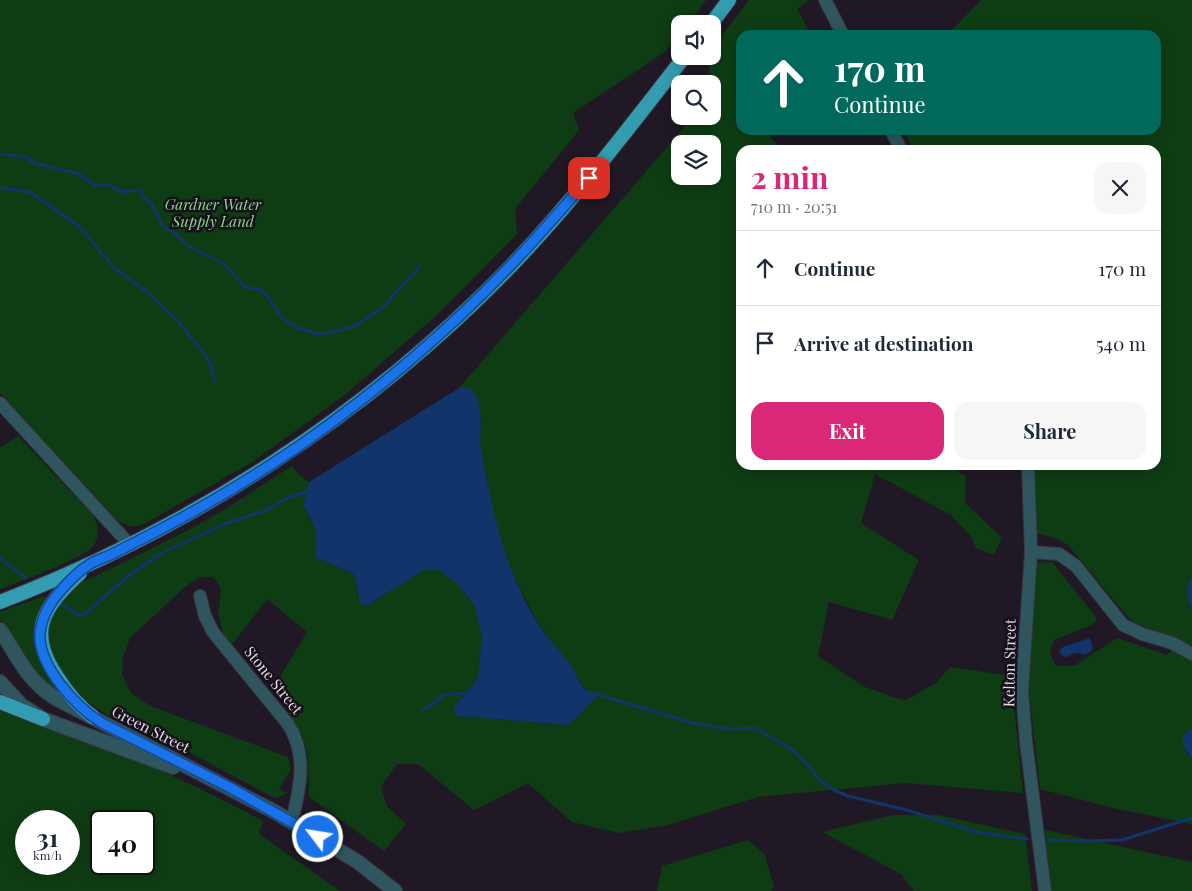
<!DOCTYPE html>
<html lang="en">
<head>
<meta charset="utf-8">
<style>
  body { margin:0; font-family:"Playfair Display",serif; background:#f6f6f7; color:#1f2937; height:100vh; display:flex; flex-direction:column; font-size:19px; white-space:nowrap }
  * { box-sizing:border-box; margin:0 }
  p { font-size:16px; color:#747a83 }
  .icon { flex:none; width:28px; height:28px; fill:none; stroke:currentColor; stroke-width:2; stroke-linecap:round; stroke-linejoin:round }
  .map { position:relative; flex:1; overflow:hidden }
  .sheet { position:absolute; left:736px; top:145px; width:425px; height:325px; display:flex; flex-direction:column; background:#fff; border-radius:15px; box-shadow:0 2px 12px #0003 }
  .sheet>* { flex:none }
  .banner { position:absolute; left:736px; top:30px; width:425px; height:105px; border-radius:15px; box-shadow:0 2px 12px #0003; background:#00695c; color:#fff; overflow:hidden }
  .fabs { position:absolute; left:671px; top:15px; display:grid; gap:10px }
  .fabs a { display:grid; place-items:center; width:50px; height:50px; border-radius:10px; background:#fff; box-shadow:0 2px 12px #0003; font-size:25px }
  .speed { position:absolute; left:15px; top:810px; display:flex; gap:10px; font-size:25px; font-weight:700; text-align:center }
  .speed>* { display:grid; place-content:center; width:65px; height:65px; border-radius:50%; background:#fff; box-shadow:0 2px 12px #0003; line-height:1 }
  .speed small { font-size:12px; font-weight:400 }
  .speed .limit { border:2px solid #111; border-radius:8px; background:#fff; color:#111 }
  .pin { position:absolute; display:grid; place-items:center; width:42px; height:42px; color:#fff; margin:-21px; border-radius:10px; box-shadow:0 2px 8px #0006 }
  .me { position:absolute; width:55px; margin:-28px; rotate:301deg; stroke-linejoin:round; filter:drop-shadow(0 0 4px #0008) }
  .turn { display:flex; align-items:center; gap:18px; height:105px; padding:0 15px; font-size:22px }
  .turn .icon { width:65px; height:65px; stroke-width:2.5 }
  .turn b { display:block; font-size:35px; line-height:42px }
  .round { display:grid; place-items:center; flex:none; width:52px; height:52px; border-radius:15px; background:#f6f6f7 }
  .overview { display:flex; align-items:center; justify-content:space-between; height:85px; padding:0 15px }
  h1 { font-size:30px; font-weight:700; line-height:38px; color:#db2777 }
  .action { display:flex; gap:10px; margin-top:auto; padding:10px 15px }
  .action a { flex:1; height:58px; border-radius:15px; background:#db2777; color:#fff; font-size:20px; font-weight:700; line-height:58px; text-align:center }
  .action a+a { background:#f6f6f7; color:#1f2937 }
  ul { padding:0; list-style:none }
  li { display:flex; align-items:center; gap:15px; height:75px; padding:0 15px; border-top:1px solid #e0e1e3 }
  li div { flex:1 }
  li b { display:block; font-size:19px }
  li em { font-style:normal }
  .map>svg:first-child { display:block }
  .green { fill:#0e3d13; fill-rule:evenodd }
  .water { fill:#11346b }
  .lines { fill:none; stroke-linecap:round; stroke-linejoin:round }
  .stream { stroke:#11346b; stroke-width:3 }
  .minor-casing { stroke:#3b3440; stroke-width:14 }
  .tertiary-casing { stroke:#3b3440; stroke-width:16 }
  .trunk-casing { stroke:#3b3440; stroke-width:16 }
  .minor { stroke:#2f565f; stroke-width:12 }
  .tertiary { stroke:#2f565f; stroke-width:14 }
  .trunk { stroke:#349cb0; stroke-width:14 }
  .route-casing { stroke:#114b97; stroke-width:12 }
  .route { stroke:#1a73e8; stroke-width:9 }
  .labels { text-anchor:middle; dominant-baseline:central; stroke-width:5; stroke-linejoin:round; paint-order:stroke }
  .park-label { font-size:15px; font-style:italic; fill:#89d98a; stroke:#17101b }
  .street-label { font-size:15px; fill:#e2dde5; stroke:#17101b }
</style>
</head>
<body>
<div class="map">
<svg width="1192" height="891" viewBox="0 0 1192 891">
  <rect width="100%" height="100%" fill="#201925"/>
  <g class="green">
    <path d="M 0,0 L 706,0 L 688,24 L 680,24 L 680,33 L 665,52 L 573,113 L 579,130 L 515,209 L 517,234 L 438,314 L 346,394 L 254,461 L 146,523 C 135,528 127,527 117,520 L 0,393 Z"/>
    <path d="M 749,0 L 809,0 L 797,9 L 811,35 L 741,35 L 741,130 L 770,130 L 767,134 L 783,150 L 741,150 L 741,465 L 950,465 L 966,477 L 965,503 L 1002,538 L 994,555 L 976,548 L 971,536 L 951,515 L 875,474 L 861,523 L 919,560 L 892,620 L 829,602 L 818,656 L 865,687 L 905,701 L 937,682 L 950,667 L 1011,676 L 1023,793 L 906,783 L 758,797 L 668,825 L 619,833 L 572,822 L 528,783 L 474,810 L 418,764 L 397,764 L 381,786 L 386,805 L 406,824 L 384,851 L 309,797 L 308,756 L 302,735 L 274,687 L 307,632 L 267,599 L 231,646 L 224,636 L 218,613 L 221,591 L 218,582 L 212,577 L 199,577 L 185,587 L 130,638 L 123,658 L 122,674 L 131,693 L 150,706 L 288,757 L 291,769 L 279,789 L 288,793 L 277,798 L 271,796 L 192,754 L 112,718 L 84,700 L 70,685 L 57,664 L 51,650 L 49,631 L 50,615 L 69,589 L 187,531 L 227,508 L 292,466 L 297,473 L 309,482 L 303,505 C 308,514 315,525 316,535 C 317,543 313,550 316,558 L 352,573 L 357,583 L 358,596 L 368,605 L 426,569 L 437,569 L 454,581 L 474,604 L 482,636 L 478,677 L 472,687 L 463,696 L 454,714 L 457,716 L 567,725 L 591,691 L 587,690 L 583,687 L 571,666 L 556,648 L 537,621 L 511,572 L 500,540 L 491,505 L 479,438 L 481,419 L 466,388 L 459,388 L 694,116 L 712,116 L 712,84 L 706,84 L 709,73 L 710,56 L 712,56 L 713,47 ZM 680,144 L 712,144 L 712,176 L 680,176 Z"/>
    <polygon points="981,0 1192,0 1192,576 1190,579 1189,603 1192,609 1192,649 1168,636 1132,622 1068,545 1055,538 1035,533 1034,465 1156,465 1156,150 914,150 903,130 1156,130 1156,35 947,35"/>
    <path d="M 18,436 L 93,515 C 98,524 100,535 94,545 C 86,558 18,582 0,589 L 0,448 Z"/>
    <path d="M 1052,562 L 1096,617 L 1096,622 L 1091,625 L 1054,640 C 1049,651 1049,656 1057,666 L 1074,666 L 1117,638 L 1167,655 L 1173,649 L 1192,660 L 1192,730 L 1190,730 C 1180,738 1182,750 1192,759 L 1192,824 L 1113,808 L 1040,789 L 1029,691 L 1034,563 Z"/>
    <polygon points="44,596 47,599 42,608 38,621 60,692 57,695 41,682 9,630 0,620 0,612"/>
    <path d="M 0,707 C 30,722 62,730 93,742 C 152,765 208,792 263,821 L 259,834 L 340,891 L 0,891 ZM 26,821 L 69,821 L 69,864 L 26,864 ZM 101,821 L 144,821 L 144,864 L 101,864 Z"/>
    <polygon points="893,815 939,815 1025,834 1032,891 914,891 901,874 822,832"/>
    <polygon points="1045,830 1192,862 1192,891 1051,891"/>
    <polygon points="748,840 765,855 774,887 771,891 657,891 662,866"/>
  </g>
  <g class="water">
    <path d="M 459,388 C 465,388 472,388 475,394 C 485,411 478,432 481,450 C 493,513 503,565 536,620 C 546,636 559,650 571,665 C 575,671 581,688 587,690 C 589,691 592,691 594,692 L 596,697 L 572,722 L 567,725 L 457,716 L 454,714 L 455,706 L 472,687 L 478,677 L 482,636 L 474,604 L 454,581 L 437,569 L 426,569 L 368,605 L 361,605 C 357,594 359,582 352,573 L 316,558 C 313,550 317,544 316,535 C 315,525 308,514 303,505 L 309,482 Z"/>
    <path d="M 1192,576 L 1192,609 C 1186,599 1186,586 1192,576 Z"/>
    <path d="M 1090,638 L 1093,649 C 1085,657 1086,654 1077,653 C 1073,653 1069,657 1064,657 L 1059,651 L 1063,647 Z"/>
    <path d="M 1190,730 L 1192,730 L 1192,758 C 1184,751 1177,736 1190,730 Z"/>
  </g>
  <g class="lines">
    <g class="stream">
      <polyline points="0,154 26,157 34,163 79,174 94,185 110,185 121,192 138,190 141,191 143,197 151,203 162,225 166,229 175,233 188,246 224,264 245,287 261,290 266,294 282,318 296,327 318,334 341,330 357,325 384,306 421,265"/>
      <polyline points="0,188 30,192 80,227 114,268 146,291 178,321 209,360 215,381"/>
      <polyline points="0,558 26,578"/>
      <polyline points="62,605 79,615 85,614 127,577 158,555 222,525 264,511 288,498 310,490"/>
      <polyline points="592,693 693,723 730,729 755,728 791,749 806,763 819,779 834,790 848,796 907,810 976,832 1027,839"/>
      <polyline points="422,710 429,707 443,695 469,693"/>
      <polyline points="1049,840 1081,841 1122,840 1192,818"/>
    </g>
    <defs>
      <g id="minor">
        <polyline points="825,0 843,35"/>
        <polyline points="891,130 901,150"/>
        <polyline points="0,403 130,545"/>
        <polyline points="1028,465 1031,552 1022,690 1026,742 1045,891"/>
        <polyline points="1031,552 1059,554 1076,566 1123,625 1142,634 1172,643 1192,654"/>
        <path d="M 200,596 L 205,616 L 213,632 L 288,724 C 308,755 300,788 292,821"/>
      </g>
      <g id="tertiary">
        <path d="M 0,630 C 19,658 25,678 55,698 L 275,812 L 358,862 L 395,891"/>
        <polyline points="0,682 21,705 43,719 173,767"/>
      </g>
      <g id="trunk">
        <polyline points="711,24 729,0"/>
        <path d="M 80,573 C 43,607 26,632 58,678 C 68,694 78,706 93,717"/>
        <path d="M 0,602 C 192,528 368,414 511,266 C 574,200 629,128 685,56"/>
        <polyline points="0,702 43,719"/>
      </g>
    </defs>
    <use href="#minor" class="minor-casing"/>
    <use href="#tertiary" class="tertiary-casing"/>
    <use href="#trunk" class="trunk-casing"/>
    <use href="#minor" class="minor"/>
    <use href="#tertiary" class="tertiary"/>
    <use href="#trunk" class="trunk"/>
  </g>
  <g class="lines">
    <defs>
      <path id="route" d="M 318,837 L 229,787 L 102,723 C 76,707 38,666 40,633 C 41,623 45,613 50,605 C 57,593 75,574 87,566 C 95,560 105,558 114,553 C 134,543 154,533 174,522 C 217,499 259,473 299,446 C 375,393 446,333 510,266 C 537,238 563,208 589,178"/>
    </defs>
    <use href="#route" class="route-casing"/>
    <use href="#route" class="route"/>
  </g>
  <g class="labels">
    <g class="park-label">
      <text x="213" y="204">Gardner Water<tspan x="213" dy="17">Supply Land</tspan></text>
    </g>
    <g class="street-label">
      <text transform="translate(1009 663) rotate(-89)">Kelton Street</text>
      <text transform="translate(274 680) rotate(51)">Stone Street</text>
      <text transform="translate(151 729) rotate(27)">Green Street</text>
    </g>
  </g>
</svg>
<div class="fabs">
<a><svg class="icon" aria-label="sound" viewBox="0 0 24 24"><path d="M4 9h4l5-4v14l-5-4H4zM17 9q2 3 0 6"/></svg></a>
<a><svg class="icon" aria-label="search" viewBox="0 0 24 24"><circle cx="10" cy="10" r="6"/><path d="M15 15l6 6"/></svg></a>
<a><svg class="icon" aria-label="layers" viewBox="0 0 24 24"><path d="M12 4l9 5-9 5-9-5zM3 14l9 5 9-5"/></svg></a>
</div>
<div class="speed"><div>31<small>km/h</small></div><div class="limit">40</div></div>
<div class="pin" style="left:589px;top:178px;background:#d93025"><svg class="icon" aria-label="arrive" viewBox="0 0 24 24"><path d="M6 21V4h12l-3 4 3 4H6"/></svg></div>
<svg class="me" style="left:318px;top:837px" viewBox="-20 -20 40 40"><circle r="17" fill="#1a73e8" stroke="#fff" stroke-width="3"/><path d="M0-11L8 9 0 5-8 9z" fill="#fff"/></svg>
<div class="banner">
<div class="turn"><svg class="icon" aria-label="ahead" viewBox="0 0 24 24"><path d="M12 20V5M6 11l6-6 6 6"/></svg><div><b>170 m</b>Continue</div></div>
</div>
<section class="sheet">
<div class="overview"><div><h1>2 min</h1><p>710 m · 20:51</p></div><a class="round"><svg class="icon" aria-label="close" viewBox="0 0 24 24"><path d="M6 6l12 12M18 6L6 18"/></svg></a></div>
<ul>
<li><svg class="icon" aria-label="ahead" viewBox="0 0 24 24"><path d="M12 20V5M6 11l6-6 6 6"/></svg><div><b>Continue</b></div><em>170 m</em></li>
<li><svg class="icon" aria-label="arrive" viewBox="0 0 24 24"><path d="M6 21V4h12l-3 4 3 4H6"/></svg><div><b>Arrive at destination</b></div><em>540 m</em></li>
</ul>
<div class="action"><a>Exit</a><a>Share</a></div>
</section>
</div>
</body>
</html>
